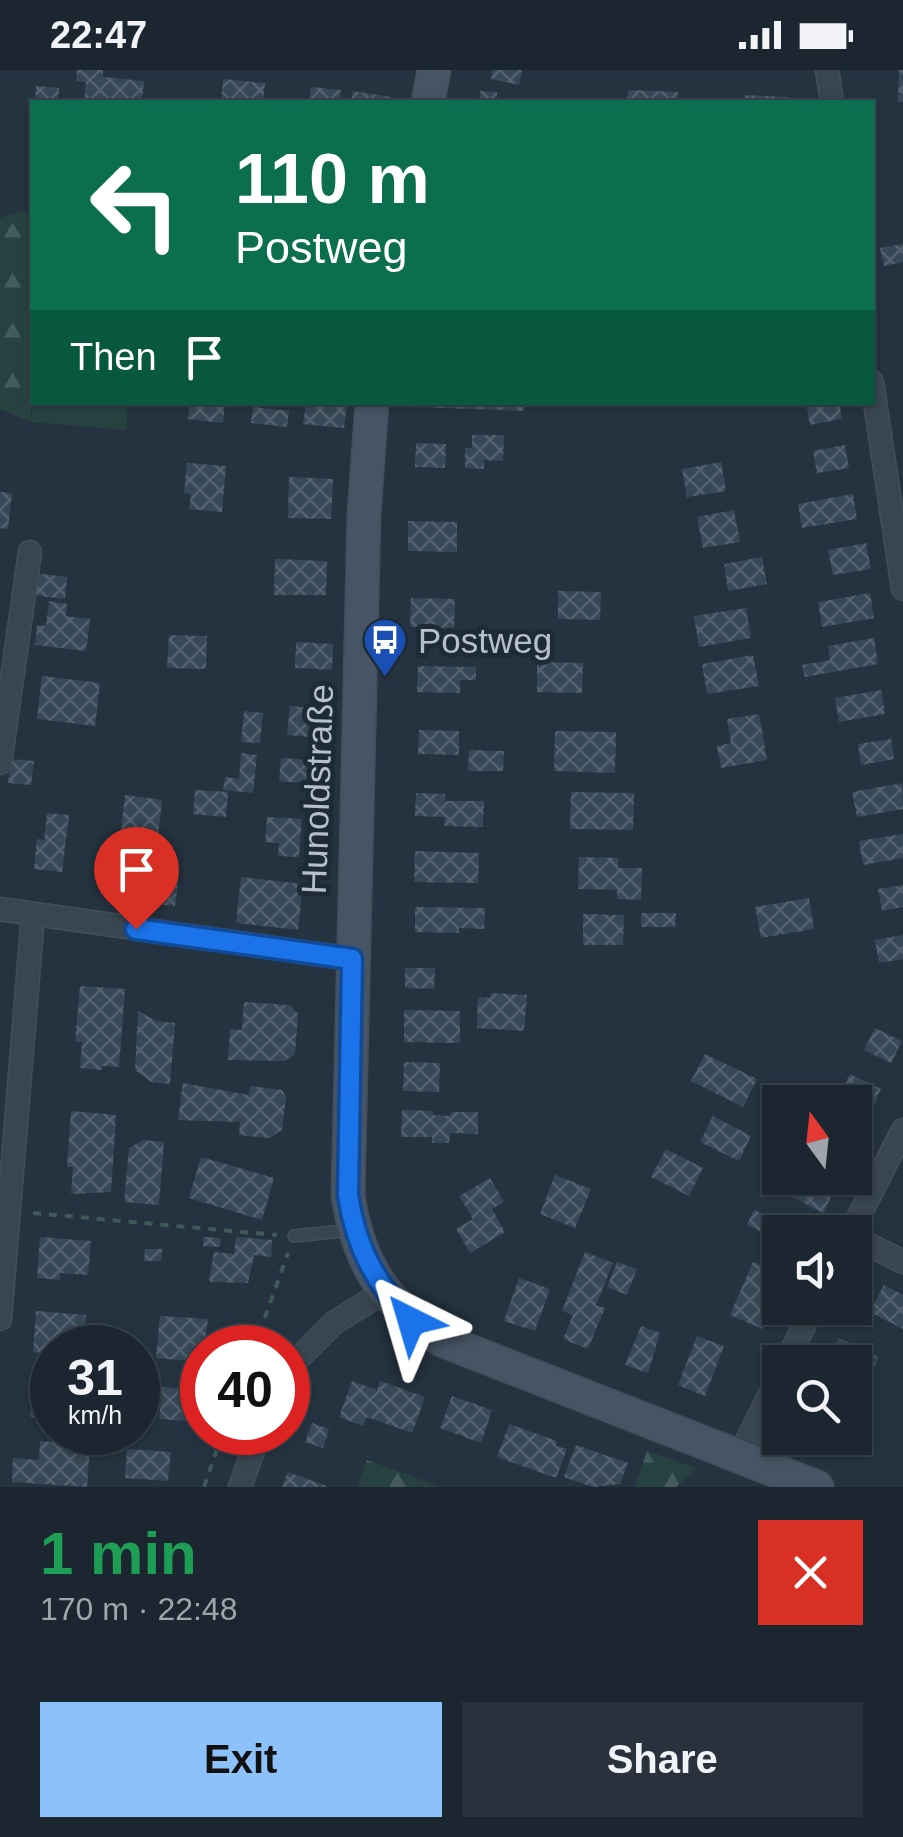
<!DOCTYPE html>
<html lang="en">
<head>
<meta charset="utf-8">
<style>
  body { margin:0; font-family:Helvetica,sans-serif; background:#29323c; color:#f1f3f6; height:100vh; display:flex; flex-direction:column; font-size:38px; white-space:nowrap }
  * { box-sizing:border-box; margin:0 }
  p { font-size:32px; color:#a0a5ab }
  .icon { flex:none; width:55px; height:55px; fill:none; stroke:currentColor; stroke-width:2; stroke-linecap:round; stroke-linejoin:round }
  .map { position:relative; height:1417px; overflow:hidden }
  .side { display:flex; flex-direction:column; background:#1c2630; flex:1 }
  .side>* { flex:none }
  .hud { position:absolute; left:30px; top:30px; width:845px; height:305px; border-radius:0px; box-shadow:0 2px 8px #0004,0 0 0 2px #3a434c; background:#0b6e4f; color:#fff; overflow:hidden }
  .needle { width:65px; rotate:345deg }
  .buttons { position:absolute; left:762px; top:1015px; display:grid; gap:20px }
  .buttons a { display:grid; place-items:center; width:110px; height:110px; border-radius:0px; background:#1c2630; box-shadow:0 2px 8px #0004,0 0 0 2px #3a434c; font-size:50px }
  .speed { position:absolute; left:30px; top:1255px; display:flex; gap:20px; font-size:50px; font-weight:700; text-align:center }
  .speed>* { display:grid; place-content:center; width:130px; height:130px; border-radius:50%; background:#1c2630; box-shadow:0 2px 8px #0004,0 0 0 2px #3a434c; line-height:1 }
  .speed small { font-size:25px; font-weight:400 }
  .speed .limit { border:15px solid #d22; background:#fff; color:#111 }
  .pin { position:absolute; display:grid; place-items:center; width:85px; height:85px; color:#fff; margin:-102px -42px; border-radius:50% 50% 50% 0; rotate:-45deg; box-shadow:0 0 10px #0007 }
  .pin .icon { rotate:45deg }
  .me { position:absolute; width:110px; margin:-55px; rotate:320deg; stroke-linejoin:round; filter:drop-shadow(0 0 8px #0008) }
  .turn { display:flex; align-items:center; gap:35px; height:210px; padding:0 40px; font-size:45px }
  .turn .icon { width:130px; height:130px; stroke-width:2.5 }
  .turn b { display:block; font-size:70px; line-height:85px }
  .then { display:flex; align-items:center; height:95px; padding:0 40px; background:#0003; gap:20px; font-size:38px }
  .round { display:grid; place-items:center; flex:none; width:105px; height:105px; border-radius:0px; background:#29323c }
  .summary { display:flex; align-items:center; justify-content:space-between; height:170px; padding:0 40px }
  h1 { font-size:60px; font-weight:700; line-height:75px; color:#1e9e55 }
  .primary-button { display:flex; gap:20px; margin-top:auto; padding:20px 40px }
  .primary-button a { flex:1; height:115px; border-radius:0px; background:#8cc1f9; color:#111; font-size:40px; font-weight:700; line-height:115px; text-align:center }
  .primary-button a+a { background:#29323c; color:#f1f3f6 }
  .status { display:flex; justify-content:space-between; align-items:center; height:70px; padding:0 50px; background:#1c2630; direction:ltr }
  .status svg { height:28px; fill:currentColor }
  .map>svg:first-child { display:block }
  .forest { fill:url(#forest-firs) }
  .garden { fill:#274141 }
  .building { fill:url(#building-cross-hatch) }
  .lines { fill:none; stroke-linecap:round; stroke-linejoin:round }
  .lane-casing { stroke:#434e59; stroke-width:14 }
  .street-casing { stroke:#434e59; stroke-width:25 }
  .secondary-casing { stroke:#434e59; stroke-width:35 }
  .path { stroke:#405959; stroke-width:4; stroke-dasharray:8 8; stroke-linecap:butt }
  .lane { stroke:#394550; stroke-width:11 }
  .street { stroke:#394550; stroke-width:22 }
  .secondary { stroke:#475463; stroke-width:32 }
  .route-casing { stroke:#114b97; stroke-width:25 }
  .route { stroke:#1a73e8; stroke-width:18 }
  .labels { text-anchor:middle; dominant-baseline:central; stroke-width:10; stroke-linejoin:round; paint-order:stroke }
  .poi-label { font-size:35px; fill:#b6c0ca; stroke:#1e2a35; text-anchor:start }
  .street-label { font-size:35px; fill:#b6c0ca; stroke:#1e2a35 }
</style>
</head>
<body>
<div class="status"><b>22:47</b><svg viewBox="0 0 49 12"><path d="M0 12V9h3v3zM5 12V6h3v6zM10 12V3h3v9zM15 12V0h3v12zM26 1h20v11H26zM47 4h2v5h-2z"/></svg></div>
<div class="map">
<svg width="903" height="1417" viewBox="0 0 903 1417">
  <defs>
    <pattern id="forest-firs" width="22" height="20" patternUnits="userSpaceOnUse" patternTransform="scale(2.5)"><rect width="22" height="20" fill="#274141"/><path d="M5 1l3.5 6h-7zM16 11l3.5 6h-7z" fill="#445b5b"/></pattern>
    <pattern id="building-cross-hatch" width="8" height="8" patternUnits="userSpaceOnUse" patternTransform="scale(2.5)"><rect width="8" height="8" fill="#374856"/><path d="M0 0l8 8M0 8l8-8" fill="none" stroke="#52616d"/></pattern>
  </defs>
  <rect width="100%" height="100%" fill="#253340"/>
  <g class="forest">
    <polygon points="24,140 32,153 31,352 0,339 0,148"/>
    <polygon points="647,1381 697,1398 676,1417 635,1417"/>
    <polygon points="367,1390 441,1417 357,1417"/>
  </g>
  <polygon class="garden" points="33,333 128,333 126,360 31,352"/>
  <g class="building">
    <polygon points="77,0 103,0 103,7 144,11 142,32 84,32 86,12 76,11"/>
    <polygon points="493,0 522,0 519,15 491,9"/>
    <polygon points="899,0 903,0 903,32 898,32"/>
    <polygon points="223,9 265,13 263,32 221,32"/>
    <polygon points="36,16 59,18 58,32 35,32"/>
    <polygon points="311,17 341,20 340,32 309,32"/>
    <polygon points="628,20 678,22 678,32 627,32"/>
    <polygon points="353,21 391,27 390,32 351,32"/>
    <polygon points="480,21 497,22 497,32 479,32"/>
    <polygon points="745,25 787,27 787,32 745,32"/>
    <polygon points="903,174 903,192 884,196 880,178"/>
    <polygon points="190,332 225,332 223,353 188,349"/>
    <polygon points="306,332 347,332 344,358 303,354"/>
    <polygon points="413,332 524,332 524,341 413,337"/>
    <polygon points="806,332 839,332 842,349 810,355"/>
    <polygon points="253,337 289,341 287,357 251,353"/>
    <polygon points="472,365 504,365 503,391 484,390 484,399 465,398 465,378 472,378"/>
    <polygon points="416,373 446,374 445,398 415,397"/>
    <polygon points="845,375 849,398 817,403 813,381"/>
    <polygon points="721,392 726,421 687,427 682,399"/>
    <polygon points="187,393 226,396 222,442 189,439 191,424 184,423"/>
    <polygon points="289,407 333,409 331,449 288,448"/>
    <polygon points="0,422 12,423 8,459 0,458"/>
    <polygon points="853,424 857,449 802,458 798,434"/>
    <polygon points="734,440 740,472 703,478 697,447"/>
    <polygon points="408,451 457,452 457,482 408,481"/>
    <polygon points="866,473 871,499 833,505 828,480"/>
    <polygon points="762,487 767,514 728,521 724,494"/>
    <polygon points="275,489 327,491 326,525 274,525"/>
    <polygon points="33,503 67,507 65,529 31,525"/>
    <polygon points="558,521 601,522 600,550 558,549"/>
    <polygon points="870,523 874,548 822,557 818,532"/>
    <polygon points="411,528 455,529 454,558 410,557"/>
    <polygon points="49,531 67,534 66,546 90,549 86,581 35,575 37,555 46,556"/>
    <polygon points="746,538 751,568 699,577 694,546"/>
    <polygon points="169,565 207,566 206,599 167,598"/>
    <polygon points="874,568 878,594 805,607 802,595 830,590 828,576"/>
    <polygon points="296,572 333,574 332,600 295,598"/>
    <polygon points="753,585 759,616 707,624 702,594"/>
    <polygon points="537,592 583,593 582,623 537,622"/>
    <polygon points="418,596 476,597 476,610 460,610 460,623 417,622"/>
    <polygon points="42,606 100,613 95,656 37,649"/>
    <polygon points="881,620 885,644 839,652 835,628"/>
    <polygon points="290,636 333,640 327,715 279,711 281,688 308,690 310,667 287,665"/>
    <polygon points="244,641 263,643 260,673 241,672"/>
    <polygon points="759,644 767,690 721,698 717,676 731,673 727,649"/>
    <polygon points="419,660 459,661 459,685 418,684"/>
    <polygon points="555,661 616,662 615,703 554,701"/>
    <polygon points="891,669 894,689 861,695 858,674"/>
    <polygon points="469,680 504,681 503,701 468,701"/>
    <polygon points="241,683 257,685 253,723 223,720 225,707 239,709"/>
    <polygon points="12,689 34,691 31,715 8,713"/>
    <polygon points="902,713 903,739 857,747 852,722"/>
    <polygon points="195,720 228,722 226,747 193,744"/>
    <polygon points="571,722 634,723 633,760 570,759"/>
    <polygon points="416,723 445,724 445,731 484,731 483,757 444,756 445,747 415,746"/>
    <polygon points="125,725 162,730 157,775 120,770"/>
    <polygon points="47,743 69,745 62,802 34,799 37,769 44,770"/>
    <polygon points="267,747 302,749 299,787 278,786 279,773 265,772"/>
    <polygon points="903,764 903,788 863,795 859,771"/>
    <polygon points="415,781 479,783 478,813 414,812"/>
    <polygon points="579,787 618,788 618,798 642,798 641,830 617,829 617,820 578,819"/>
    <polygon points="140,803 179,807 175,836 136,832"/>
    <polygon points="241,807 303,814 298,860 236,853"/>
    <polygon points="903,815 903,837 882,841 878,819"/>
    <polygon points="809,828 814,859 761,868 755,837"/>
    <polygon points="415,837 485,838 484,859 459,858 459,863 415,862"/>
    <polygon points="641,843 676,843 675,857 641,857"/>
    <polygon points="583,844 624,845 623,875 583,875"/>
    <polygon points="903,865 903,889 879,893 875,870"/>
    <polygon points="405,898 435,898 434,919 405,918"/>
    <polygon points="80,916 125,919 119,997 102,996 101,1000 80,998 82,972 75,972"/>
    <polygon points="491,923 527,925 524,961 477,958 478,927 490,928"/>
    <polygon points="244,932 290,935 298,944 295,984 285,991 228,990 230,959 242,960"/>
    <polygon points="404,940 460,941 460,973 404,972"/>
    <polygon points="138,941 156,951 175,953 170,1014 151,1012 135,1000"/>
    <polygon points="875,958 902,971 891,993 864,980"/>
    <polygon points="705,984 757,1009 743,1037 691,1011"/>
    <polygon points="404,992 440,993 439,1022 403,1021"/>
    <polygon points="850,1004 881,1019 871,1042 839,1026"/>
    <polygon points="183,1013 249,1025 250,1016 282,1020 286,1027 282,1060 269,1068 239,1065 240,1052 178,1050"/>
    <polygon points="402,1040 433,1041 433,1045 450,1046 451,1042 478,1042 478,1064 450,1063 449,1073 432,1073 432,1067 401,1067"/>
    <polygon points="71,1041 116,1045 111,1122 71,1124 73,1097 67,1097"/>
    <polygon points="713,1046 751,1066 739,1091 700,1072"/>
    <polygon points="143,1070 164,1072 159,1135 124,1132 129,1078"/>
    <polygon points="666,1079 703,1098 689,1126 651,1107"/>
    <polygon points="201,1087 274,1108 262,1150 189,1128"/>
    <polygon points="772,1094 780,1098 780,1108 825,1108 838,1114 823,1143 763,1112"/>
    <polygon points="555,1105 591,1119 575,1158 540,1144"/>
    <polygon points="490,1108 504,1132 492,1139 505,1162 470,1183 456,1159 473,1149 459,1126"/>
    <polygon points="754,1140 776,1150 779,1144 808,1158 806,1162 780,1162 780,1172 747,1155"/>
    <polygon points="40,1167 91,1171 88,1205 60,1203 60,1210 37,1208"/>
    <polygon points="203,1167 221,1168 220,1177 203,1176"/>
    <polygon points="236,1167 272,1170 271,1187 254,1185 248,1213 211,1212 209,1210 214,1182 234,1184"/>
    <polygon points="145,1179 162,1179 161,1191 144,1191"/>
    <polygon points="585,1182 613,1193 596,1235 605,1238 588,1279 563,1269 573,1245 562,1241"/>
    <polygon points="617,1192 637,1199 627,1225 607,1217"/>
    <polygon points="753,1192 780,1203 780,1219 762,1259 730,1245"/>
    <polygon points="519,1208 550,1219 535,1261 504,1251"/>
    <polygon points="884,1215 903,1225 903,1259 870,1242"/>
    <polygon points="36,1241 86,1245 83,1278 53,1276 52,1284 33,1282"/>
    <polygon points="160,1246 208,1249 202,1292 156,1288"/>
    <polygon points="641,1256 660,1263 648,1303 625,1295"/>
    <polygon points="697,1266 724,1276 705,1326 678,1315"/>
    <polygon points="839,1268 879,1287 855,1335 855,1292 840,1292 830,1288"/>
    <polygon points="352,1311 377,1320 380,1311 425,1327 412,1363 367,1347 363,1356 339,1347"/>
    <polygon points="162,1317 202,1320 200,1352 159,1349"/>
    <polygon points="32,1320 52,1322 52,1349 30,1347"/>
    <polygon points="452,1326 492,1340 481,1373 440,1358"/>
    <polygon points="312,1353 329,1359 323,1378 305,1372"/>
    <polygon points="509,1354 557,1371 556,1376 567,1379 556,1408 497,1387"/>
    <polygon points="40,1371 90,1375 87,1417 12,1412 13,1388 39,1390"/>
    <polygon points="576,1375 628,1393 620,1414 593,1417 564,1407"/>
    <polygon points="127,1379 171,1382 168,1411 125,1408"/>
    <polygon points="288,1402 327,1416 327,1417 282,1417"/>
  </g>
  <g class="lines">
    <defs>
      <polyline id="lane" points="294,1166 353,1160"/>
      <g id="street">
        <polyline points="827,0 832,32"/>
        <polyline points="872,312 903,519"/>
        <polyline points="0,693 30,482"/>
        <polyline points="0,839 352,889"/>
        <polyline points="851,1162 903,1060"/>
        <polyline points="855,1168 903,1192"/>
        <polyline points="0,1249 33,845"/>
        <polyline points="786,1292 813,1238"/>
        <polyline points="288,1299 335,1252 384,1222"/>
        <polyline points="739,1387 780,1304"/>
        <polyline points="240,1417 260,1362"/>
      </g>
      <g id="secondary">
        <polyline points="428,32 434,0"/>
        <path d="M 372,332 L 364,444 L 348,1125 C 358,1194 385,1235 444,1271 L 817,1417"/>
      </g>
    </defs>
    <use href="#lane" class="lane-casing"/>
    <use href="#street" class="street-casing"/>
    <use href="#secondary" class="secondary-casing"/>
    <g class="path">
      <polyline points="33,1143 277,1165"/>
      <polyline points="254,1278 288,1183"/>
      <polyline points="204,1417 223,1362"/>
    </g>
    <use href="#lane" class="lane"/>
    <use href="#street" class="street"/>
    <use href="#secondary" class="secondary"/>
  </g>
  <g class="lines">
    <defs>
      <path id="route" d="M 136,859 L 352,889 L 348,1125 C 356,1178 375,1212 411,1251"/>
    </defs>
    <use href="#route" class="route-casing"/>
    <use href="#route" class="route"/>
  </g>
  <defs>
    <symbol id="bus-pin" viewBox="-11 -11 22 30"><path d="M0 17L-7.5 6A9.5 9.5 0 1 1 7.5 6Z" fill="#1a4fb4" stroke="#1e2a35"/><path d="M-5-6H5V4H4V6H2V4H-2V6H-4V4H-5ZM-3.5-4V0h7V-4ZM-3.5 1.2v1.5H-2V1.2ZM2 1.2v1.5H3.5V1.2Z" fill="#fff"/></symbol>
  </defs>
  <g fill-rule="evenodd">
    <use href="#bus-pin" x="360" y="545" width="50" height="68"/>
  </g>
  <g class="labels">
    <g class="poi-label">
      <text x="418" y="570">Postweg</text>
    </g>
    <g class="street-label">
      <text transform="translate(317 719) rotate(-88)">Hunoldstraße</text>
    </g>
  </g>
</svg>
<div class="buttons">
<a><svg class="needle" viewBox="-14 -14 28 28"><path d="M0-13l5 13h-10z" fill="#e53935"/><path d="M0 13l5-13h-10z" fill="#a0a5ab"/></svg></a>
<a><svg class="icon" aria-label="sound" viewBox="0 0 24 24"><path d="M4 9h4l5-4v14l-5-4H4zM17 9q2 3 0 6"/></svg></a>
<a><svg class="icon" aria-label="search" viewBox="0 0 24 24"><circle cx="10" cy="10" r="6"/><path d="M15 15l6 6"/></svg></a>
</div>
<div class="speed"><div>31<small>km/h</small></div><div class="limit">40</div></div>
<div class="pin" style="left:136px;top:859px;background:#d93025"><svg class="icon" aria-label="arrive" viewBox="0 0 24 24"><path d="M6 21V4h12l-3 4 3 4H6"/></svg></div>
<svg class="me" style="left:411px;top:1251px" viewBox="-20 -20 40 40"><path d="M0-17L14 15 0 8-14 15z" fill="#1a73e8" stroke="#fff" stroke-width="4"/></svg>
<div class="hud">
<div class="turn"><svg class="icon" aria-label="left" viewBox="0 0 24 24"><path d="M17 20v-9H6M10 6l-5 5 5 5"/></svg><div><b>110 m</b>Postweg</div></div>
<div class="then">Then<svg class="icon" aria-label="arrive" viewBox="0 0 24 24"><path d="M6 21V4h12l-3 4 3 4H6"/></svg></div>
</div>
</div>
<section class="side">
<div class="summary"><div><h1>1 min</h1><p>170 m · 22:48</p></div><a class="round" style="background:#d93025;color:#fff"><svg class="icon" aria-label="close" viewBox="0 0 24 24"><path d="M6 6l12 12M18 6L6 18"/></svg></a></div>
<div class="primary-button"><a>Exit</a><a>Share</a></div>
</section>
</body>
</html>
